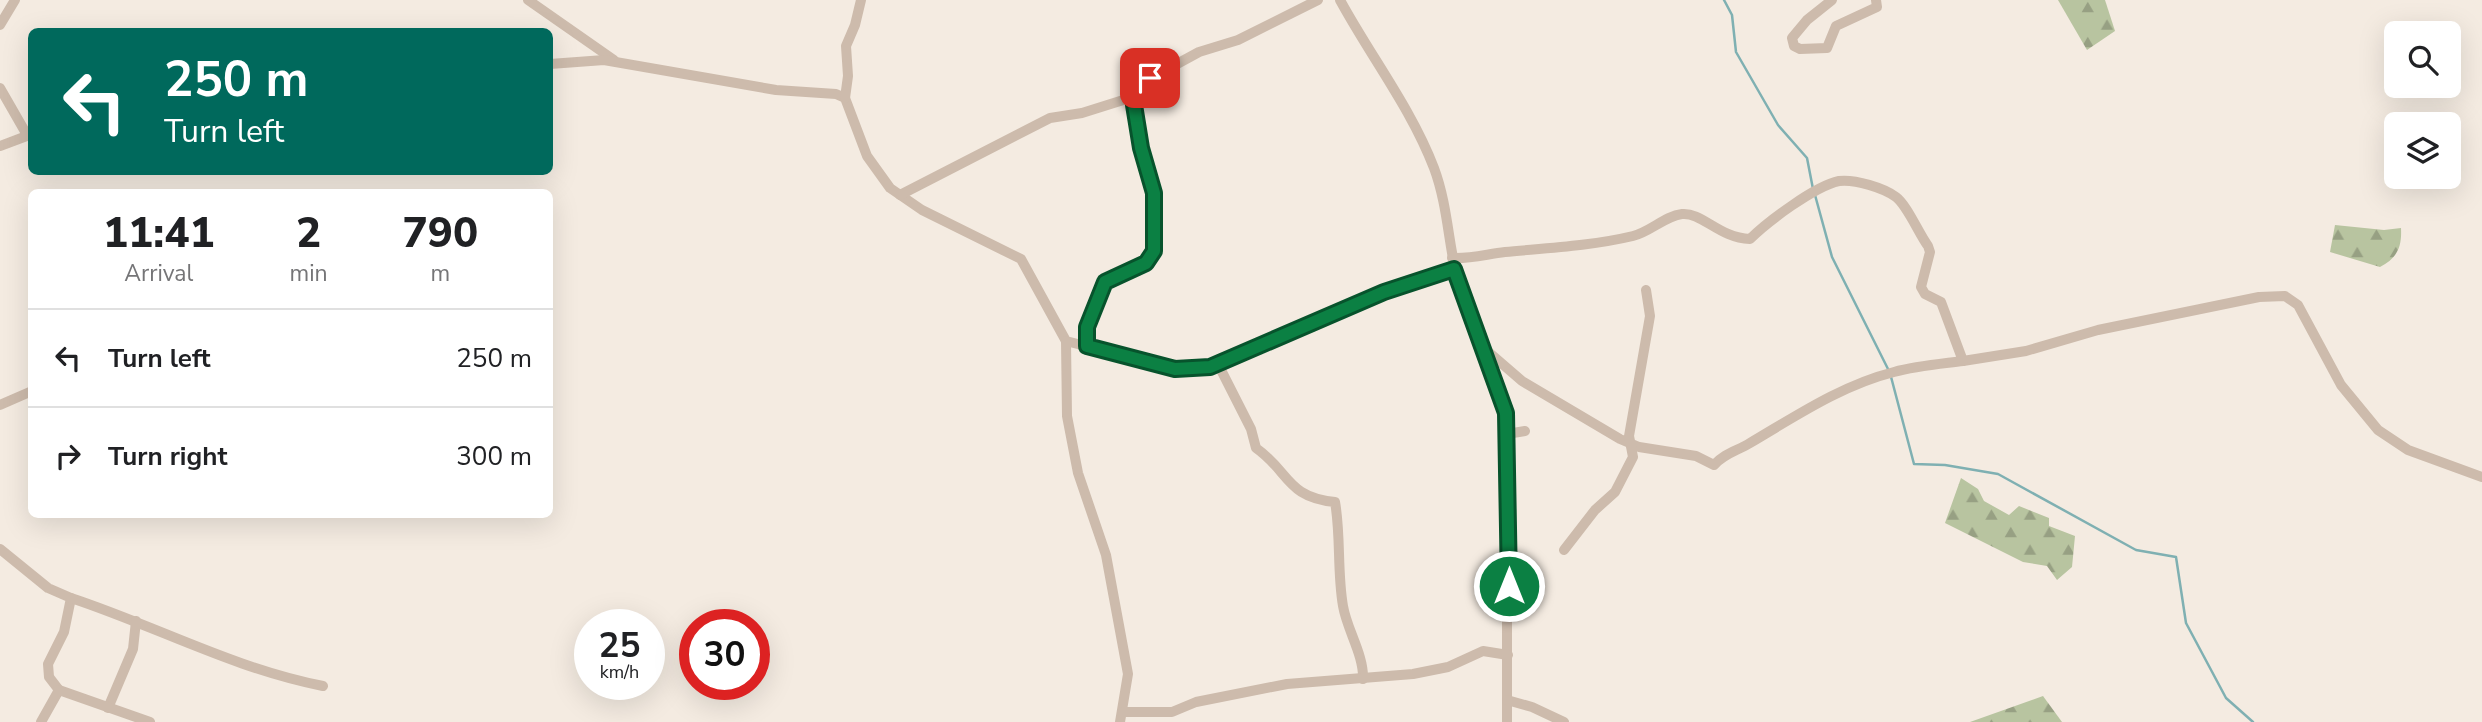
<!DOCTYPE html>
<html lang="en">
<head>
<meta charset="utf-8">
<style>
  body { margin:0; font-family:"Nunito Sans",sans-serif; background:#f2f2f2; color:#202124; height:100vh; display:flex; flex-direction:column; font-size:26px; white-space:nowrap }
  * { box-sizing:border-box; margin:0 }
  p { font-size:23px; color:#757577 }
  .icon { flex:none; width:38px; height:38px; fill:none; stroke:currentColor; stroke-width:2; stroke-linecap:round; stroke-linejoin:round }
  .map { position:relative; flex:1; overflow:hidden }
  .panel { position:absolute; left:28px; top:189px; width:525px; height:329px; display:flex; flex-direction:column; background:#fff; border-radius:10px; box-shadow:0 7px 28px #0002 }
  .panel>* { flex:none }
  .guide { position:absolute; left:28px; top:28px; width:525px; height:147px; border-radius:10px; box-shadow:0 7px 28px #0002; background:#00695c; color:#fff; overflow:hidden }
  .controls { position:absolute; left:2384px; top:21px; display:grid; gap:14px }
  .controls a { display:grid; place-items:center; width:77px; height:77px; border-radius:10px; background:#fff; box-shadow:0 7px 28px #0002; font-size:35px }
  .speed { position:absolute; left:574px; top:609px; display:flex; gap:14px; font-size:35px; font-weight:700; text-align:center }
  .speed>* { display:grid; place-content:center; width:91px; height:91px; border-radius:50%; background:#fff; box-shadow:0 7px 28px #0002; line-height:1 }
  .speed small { font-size:18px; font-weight:400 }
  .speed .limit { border:10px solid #d22; background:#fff; color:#111 }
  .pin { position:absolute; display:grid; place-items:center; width:60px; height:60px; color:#fff; margin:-30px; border-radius:14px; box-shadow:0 4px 10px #0006 }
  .me { position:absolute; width:77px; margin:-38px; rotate:0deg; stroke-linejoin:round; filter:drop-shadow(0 0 5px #0008) }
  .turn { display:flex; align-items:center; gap:24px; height:147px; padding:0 21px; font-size:32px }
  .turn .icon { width:91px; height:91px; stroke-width:2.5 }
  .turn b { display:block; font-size:49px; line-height:60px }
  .eta { display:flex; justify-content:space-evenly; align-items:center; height:119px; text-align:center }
  .eta b { font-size:42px; font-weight:800; line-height:49px }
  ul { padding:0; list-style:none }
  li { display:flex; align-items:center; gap:21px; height:98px; padding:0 21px; border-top:2px solid #e0e0e0 }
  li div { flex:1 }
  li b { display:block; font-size:26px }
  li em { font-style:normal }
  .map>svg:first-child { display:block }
  .forest { fill:url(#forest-firs) }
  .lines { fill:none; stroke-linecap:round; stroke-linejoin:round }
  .stream { stroke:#7fb0b2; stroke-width:2.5 }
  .minor { stroke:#cdbbac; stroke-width:10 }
  .route-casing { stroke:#07532c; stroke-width:18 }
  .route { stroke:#0b8043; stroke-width:12 }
</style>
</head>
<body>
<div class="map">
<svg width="2482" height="722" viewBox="0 0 2482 722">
  <defs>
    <pattern id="forest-firs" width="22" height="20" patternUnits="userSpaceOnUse" patternTransform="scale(1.75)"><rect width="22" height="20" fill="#b8c4a0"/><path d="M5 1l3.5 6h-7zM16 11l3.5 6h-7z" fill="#97a083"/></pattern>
  </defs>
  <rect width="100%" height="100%" fill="#f4ebe1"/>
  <g class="forest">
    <polygon points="2058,0 2105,0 2115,31 2087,50"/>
    <path d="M 2335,225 L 2384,230 L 2401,228 C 2402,248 2397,258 2380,267 L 2330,252 Z"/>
    <polygon points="1961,478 1978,489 1984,501 2009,515 2019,506 2049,518 2049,526 2075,536 2072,567 2057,580 2047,566 2023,562 1945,523"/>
    <polygon points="2043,696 2062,722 1970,722"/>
  </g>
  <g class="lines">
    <g class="stream">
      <polyline points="1724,0 1732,15 1736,52 1778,125 1807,158 1813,189"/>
      <polyline points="1815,195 1832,257 1890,373 1914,464 1945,465 1998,474 2136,550 2176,557 2186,623 2226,698 2253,722"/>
    </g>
    <g class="minor">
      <polyline points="528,0 614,60"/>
      <path d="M 1340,0 C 1371,57 1411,108 1434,168 C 1450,211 1448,256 1463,298 C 1479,343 1507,386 1507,434 L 1507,722"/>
      <polyline points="1832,0 1807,20 1792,38 1794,46 1800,49 1827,48 1836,26 1877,7 1876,0"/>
      <polyline points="0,25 15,0"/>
      <polyline points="550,64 604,60 776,90 836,94 845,98 867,156 890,188 922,210 1021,259 1066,341 1175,369 1210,367 1384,292 1454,269"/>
      <polyline points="0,88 27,135"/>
      <polyline points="845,98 848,76 846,46 855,25 861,0"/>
      <polyline points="0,146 32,134"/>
      <polyline points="900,195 1050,118 1082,113 1136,96"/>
      <path d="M 1452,258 C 1471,259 1487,254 1505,252 C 1548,248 1591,246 1633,236 C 1650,232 1665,216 1682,214 C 1702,212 1719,238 1750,239 C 1767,222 1815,186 1839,181 C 1855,179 1884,188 1896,197 C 1907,205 1919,234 1928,246 L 1930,252 L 1921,287 L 1925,294 L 1941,302 L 1963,361 L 2026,351 L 2098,330 L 2259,297 L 2285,296 L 2298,305 L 2341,385 L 2378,430 L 2408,450 L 2482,477"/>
      <polyline points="1066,341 1067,416 1078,473 1106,555 1128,674 1120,722"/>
      <polyline points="1087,346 1087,327 1106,282 1146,263 1154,252 1154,193 1135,116 1136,93 1142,83 1199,52 1238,40 1318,0"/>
      <path d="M 1485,349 L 1522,381 L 1620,439 L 1639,447 L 1696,456 L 1714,465 C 1725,453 1737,451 1750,443 C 1796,416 1842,385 1894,372 C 1916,366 1940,364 1963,361"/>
      <path d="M 1218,364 L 1251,429 L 1256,448 C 1290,472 1286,497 1335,502 C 1341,535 1337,572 1343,606 C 1347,630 1364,655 1363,679"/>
      <polyline points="0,405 32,391"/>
      <polyline points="1507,434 1525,431"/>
      <polyline points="0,549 48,588 71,598 64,632 48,664 49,677 59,690"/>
      <polyline points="1564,550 1595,510 1615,492 1633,457 1629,436 1650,316 1646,290"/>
      <path d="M 71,598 C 156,626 235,669 323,686"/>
      <polyline points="1507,700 1532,707 1564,722"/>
      <polyline points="108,708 133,649 136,621"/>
      <polyline points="1122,712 1172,712 1196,702 1287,684 1413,674 1448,667 1483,651 1508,655"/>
      <polyline points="41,722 59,690 150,722"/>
    </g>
  </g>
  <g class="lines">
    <defs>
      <polyline id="route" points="1150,78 1136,93 1134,105 1141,148 1154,193 1154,251 1146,263 1105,282 1087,327 1087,346 1175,369 1210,367 1384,292 1454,269 1506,413 1509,586"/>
    </defs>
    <use href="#route" class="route-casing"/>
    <use href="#route" class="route"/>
  </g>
</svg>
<div class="controls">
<a><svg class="icon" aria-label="search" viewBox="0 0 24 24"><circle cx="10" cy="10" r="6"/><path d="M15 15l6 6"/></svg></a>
<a><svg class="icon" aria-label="layers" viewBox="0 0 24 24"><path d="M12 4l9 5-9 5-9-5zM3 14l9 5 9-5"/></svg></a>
</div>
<div class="speed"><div>25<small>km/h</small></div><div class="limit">30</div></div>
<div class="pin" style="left:1150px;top:78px;background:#d93025"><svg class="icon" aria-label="arrive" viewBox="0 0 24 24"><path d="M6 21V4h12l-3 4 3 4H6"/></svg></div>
<svg class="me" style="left:1509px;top:586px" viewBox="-20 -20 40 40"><circle r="17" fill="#0b8043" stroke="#fff" stroke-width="3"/><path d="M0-11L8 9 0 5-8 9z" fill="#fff"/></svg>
<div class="guide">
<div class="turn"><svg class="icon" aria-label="left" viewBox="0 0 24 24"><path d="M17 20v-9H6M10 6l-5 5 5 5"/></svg><div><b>250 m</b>Turn left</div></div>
</div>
<section class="panel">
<div class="eta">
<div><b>11:41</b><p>Arrival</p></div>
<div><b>2</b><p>min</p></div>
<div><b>790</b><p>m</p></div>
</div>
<ul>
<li><svg class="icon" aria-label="left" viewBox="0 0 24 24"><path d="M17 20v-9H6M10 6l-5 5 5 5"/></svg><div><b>Turn left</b></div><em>250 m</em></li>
<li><svg class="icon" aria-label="right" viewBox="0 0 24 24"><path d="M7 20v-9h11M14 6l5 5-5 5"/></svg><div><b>Turn right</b></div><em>300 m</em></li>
</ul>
</section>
</div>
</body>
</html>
